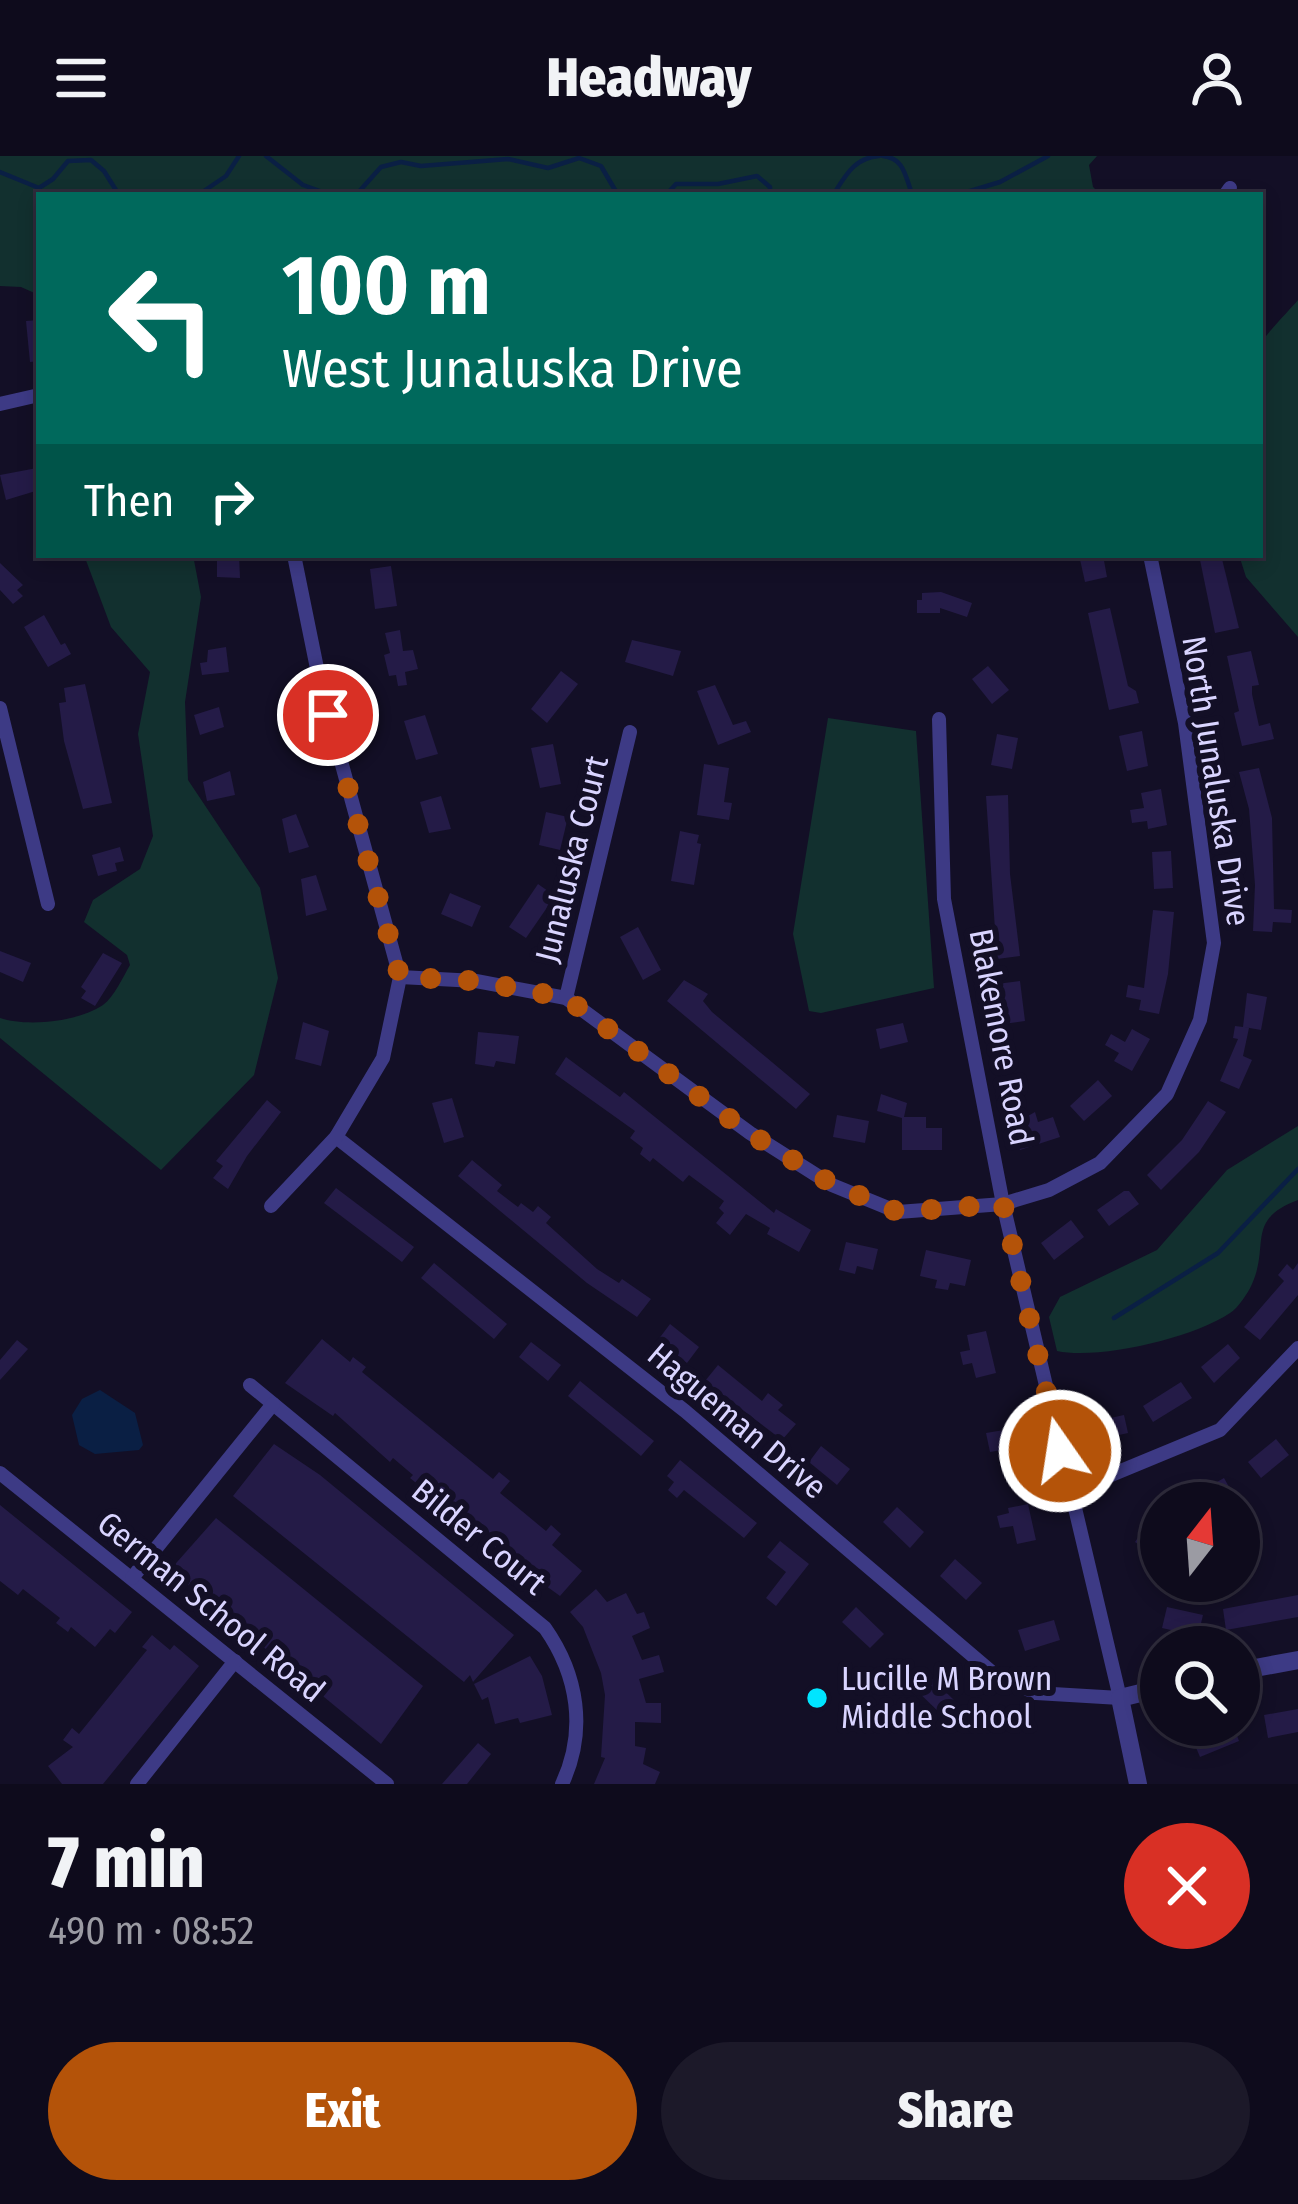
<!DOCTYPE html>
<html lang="en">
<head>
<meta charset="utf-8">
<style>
  body { margin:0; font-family:"Fira Sans Condensed",sans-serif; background:#1c1929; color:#f1f3f6; height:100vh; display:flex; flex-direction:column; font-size:45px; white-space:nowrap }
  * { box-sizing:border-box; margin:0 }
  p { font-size:39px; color:#9b9ba3 }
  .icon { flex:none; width:66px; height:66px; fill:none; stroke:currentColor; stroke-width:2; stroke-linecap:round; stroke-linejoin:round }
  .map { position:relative; height:1628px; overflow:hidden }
  .panel { display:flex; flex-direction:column; background:#0e0b1c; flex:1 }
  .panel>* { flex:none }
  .hud { position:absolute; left:36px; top:36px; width:1227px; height:366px; border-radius:0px; box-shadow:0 6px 18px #0003,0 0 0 3px #2e2b3b; background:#00695c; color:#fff; overflow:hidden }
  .needle { width:78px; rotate:17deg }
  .controls { position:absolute; left:1140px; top:1326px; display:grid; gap:24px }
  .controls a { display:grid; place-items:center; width:120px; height:120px; border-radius:50%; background:#0e0b1c; box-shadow:0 6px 18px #0003,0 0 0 3px #2e2b3b; font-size:60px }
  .pin { position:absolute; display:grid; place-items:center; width:102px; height:102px; color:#fff; margin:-51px; border:6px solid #fff; border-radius:50%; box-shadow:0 3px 12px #0007 }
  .me { position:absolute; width:132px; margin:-66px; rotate:347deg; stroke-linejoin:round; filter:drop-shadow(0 0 9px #0008) }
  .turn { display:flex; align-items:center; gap:42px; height:252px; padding:0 48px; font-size:54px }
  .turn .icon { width:156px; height:156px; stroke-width:2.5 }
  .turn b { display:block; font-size:84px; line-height:102px }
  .then { display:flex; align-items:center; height:114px; padding:0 48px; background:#0003; gap:24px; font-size:45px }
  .round { display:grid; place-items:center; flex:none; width:126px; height:126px; border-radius:63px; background:#1c1929 }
  .head { display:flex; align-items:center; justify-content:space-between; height:204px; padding:0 48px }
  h1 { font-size:72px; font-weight:800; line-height:90px }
  .button { display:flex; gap:24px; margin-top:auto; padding:24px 48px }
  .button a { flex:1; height:138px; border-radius:72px; background:#b45309; color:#fff; font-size:48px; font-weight:800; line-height:138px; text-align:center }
  .button a+a { background:#1c1929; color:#f1f3f6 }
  header { display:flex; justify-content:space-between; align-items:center; height:156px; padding:0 48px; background:#0e0b1c; font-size:54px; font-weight:800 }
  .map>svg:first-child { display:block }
  .green { fill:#12302f }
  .water { fill:#0a1f44 }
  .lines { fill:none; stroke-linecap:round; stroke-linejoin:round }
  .stream { stroke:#0a1f44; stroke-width:4.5 }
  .building { fill:#241b47 }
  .minor { stroke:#3d3a85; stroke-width:14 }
  .tertiary { stroke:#3d3a85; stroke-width:18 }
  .route { stroke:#b45309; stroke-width:21; stroke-dasharray:0 37.8 }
  .poi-dot { fill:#00e5ff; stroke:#130f26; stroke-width:4.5 }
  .labels { text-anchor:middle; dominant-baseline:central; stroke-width:12; stroke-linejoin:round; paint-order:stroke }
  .street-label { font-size:33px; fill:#d9d4ff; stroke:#130f26 }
  .poi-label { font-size:33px; fill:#d9d4ff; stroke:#130f26; text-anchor:start }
</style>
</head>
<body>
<header><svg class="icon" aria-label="menu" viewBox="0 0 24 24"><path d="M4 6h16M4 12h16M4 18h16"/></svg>Headway<svg class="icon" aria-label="person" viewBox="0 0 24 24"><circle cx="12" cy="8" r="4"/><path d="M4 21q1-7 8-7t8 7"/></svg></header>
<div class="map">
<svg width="1298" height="1628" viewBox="0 0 1298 1628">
  <rect width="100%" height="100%" fill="#130f26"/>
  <g class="green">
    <polygon points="0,0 1097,0 1089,9 1093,31 1101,39 39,39 39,139 21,131 0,130"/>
    <path d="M 1298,144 L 1298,481 L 1246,421 L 1239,399 L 1260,399 L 1260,299 C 1273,273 1249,216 1260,190 C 1264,179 1289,155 1298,144 Z"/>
    <path d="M 84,399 L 193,399 L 201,441 L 185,546 L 188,624 L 260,732 L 278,822 L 254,919 L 161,1014 L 0,882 L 0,862 C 27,871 78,866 103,849 C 114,841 123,821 130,809 L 127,799 L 84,766 L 93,744 L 140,713 L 153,680 L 138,578 L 150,516 L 111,471 Z"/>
    <polygon points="828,562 916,575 934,832 821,857 809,855 793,778"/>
    <path d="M 1298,970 L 1298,1044 C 1245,1064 1270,1088 1252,1128 C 1248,1137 1238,1152 1230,1157 C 1193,1182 1099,1204 1057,1195 L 1049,1161 L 1060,1141 L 1157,1094 L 1227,1014 Z"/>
  </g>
  <polygon class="water" points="100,1234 135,1257 143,1289 139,1294 95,1298 79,1289 72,1259 82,1243"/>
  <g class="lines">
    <g class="stream">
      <polyline points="266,0 303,29 331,39"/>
      <path d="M 883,0 C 903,2 905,18 911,35 L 923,39"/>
      <polyline points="0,16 39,32 53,23 68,5 91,4 104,15 119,39"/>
      <polyline points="198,39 226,20 239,0"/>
      <polyline points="348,39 356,39 381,11 401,6 421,10 508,3 548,12 579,2 601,10 618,39"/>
      <polyline points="666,39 676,28 718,28 757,20 770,31 770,39"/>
      <path d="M 833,39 C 846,19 854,2 879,0"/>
      <polyline points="957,39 1000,26 1048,0"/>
      <polyline points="1114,1162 1218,1097 1298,1013"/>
    </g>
  </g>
  <g class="building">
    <polygon points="39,164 39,205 30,206 26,165"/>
    <polygon points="37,312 39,334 6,344 0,319"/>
    <polygon points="217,399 239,399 240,422 217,421"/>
    <polygon points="1079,399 1103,399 1107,421 1085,426"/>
    <polygon points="1199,399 1221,399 1239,472 1215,477"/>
    <polygon points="0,407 23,429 17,434 23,440 13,448 0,434"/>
    <polygon points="391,410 397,450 375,453 370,413"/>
    <polygon points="941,436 972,447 967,461 940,452 940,457 917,457 917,444 922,444 922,437"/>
    <polygon points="1110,452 1128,530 1136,535 1139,547 1109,554 1088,457"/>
    <polygon points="44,459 61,489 65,487 71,498 48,511 24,471"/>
    <polygon points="400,474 403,495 413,494 418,513 405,516 407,529 398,530 396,519 389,520 384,499 390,497 385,477"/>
    <polygon points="632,484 681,495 673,520 625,506"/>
    <polygon points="226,491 229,516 202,519 200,507 207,506 208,494"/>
    <polygon points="1251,495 1259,529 1252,530 1252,538 1259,570 1270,567 1274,583 1242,590 1234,557 1239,555 1227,500"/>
    <polygon points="988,510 1009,534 992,548 972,523"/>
    <polygon points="561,515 578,528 547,567 531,553"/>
    <polygon points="85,528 112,647 83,653 64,585 59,547 66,546 64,532"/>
    <polygon points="715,529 733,569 746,565 751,576 718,589 697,535"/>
    <polygon points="219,551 224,571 200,579 194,559"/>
    <polygon points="425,559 438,598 416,604 404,565"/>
    <polygon points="1142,575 1148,610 1127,615 1119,580"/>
    <polygon points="997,578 1018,582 1012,613 991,609"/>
    <polygon points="553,588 561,628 540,632 531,592"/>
    <polygon points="704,608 729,612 724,646 732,647 729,664 697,659"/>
    <polygon points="1259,612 1272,662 1274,753 1292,754 1291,767 1273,766 1272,776 1253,775 1255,729 1249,653 1239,616"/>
    <polygon points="230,615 235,639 207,645 203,626"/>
    <polygon points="1161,633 1167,669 1148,673 1147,665 1132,667 1130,654 1144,652 1141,637"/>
    <polygon points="1008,639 1010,718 1020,800 997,803 986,640"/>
    <polygon points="441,640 451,673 429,677 420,646"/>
    <polygon points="546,656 568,661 560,694 539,689"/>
    <polygon points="296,658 309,691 289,697 282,663"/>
    <polygon points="680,675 699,679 697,687 701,688 694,729 671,725"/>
    <polygon points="120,691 124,705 115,707 117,715 98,720 92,699"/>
    <polygon points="1171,695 1173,732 1154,733 1152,696"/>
    <polygon points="316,719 327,754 306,760 301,723"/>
    <polygon points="538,728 555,740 526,782 509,771"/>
    <polygon points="450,737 481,750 472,771 441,758"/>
    <polygon points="1153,754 1174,756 1168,818 1159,858 1139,854 1141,844 1126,841 1128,829 1144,832"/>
    <polygon points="638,771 661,814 643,824 620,781"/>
    <polygon points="0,795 31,807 23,826 0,816"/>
    <polygon points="103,797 122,807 95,850 81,842 86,835 81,831"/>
    <polygon points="684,824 708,838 703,845 712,856 810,938 796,953 667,845"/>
    <polygon points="1020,825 1025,865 1003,868 997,828"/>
    <polygon points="1247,837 1267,841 1261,874 1244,871 1249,872 1243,900 1252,904 1239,933 1220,925 1238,883 1233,882 1235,870 1243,871"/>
    <polygon points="303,866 329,875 321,910 295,903"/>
    <polygon points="903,867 908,886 880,893 876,873"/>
    <polygon points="1132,873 1150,883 1132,915 1114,905 1119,897 1105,889 1111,878 1125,886"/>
    <polygon points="478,876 519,880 515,908 496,905 494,911 475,908"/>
    <polygon points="566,901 620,941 624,936 774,1057 776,1053 811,1074 799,1096 767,1078 770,1072 746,1058 730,1079 716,1067 724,1057 719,1052 724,1045 689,1019 683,1026 653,1002 650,1006 640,998 643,992 630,982 635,975 555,918"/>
    <polygon points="1098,924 1112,940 1084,965 1070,950"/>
    <polygon points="881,938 907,947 904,961 926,961 926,972 942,972 942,994 902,994 902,962 877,955"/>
    <polygon points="452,942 464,981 444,987 432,947"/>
    <polygon points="267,944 281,956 247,1000 228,1033 213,1022 223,1010 216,1005"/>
    <polygon points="1208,945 1226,956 1199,996 1161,1034 1147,1019 1182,984"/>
    <polygon points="1035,956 1038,966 1053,961 1060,981 1020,994 1014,968"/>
    <polygon points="837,959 869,965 865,987 833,981"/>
    <polygon points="472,1004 502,1029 497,1035 518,1051 521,1047 533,1056 538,1050 551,1061 546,1067 597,1113 619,1127 622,1123 651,1143 637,1161 587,1127 458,1020"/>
    <polygon points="336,1032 414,1091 402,1106 324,1047"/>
    <polygon points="1124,1035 1129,1035 1139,1048 1109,1070 1097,1054"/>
    <polygon points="1071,1064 1084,1081 1054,1104 1041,1087"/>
    <polygon points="846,1086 878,1093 873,1114 857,1110 855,1118 839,1114"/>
    <polygon points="926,1094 971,1104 965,1130 950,1127 948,1134 935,1132 937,1124 920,1120"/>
    <polygon points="434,1107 507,1168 494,1183 421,1122"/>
    <polygon points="1298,1107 1298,1139 1260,1184 1244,1171 1284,1125 1278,1119 1287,1108 1293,1114"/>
    <polygon points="670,1168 699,1191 687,1207 658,1184"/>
    <polygon points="986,1175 996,1217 976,1222 972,1207 963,1209 960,1196 970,1194 967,1179"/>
    <polygon points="322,1183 350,1206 353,1201 366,1211 362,1216 493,1323 499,1316 510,1325 500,1337 546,1375 551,1369 561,1378 552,1389 582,1415 560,1440 524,1414 527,1411 508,1395 505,1399 410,1322 413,1319 393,1302 390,1306 335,1257 333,1260 285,1227"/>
    <polygon points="17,1184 28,1193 0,1224 0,1204"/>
    <polygon points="531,1186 561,1209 548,1225 519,1201"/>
    <polygon points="1228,1188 1240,1202 1214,1227 1201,1211"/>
    <polygon points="718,1209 762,1245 768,1237 783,1249 778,1254 796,1268 782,1284 705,1225"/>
    <polygon points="580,1225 654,1285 641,1300 568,1240"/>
    <polygon points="1181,1226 1192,1242 1153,1266 1143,1250"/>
    <polygon points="1124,1259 1128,1277 1092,1285 1088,1267"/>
    <polygon points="1010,1273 1013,1292 990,1296 986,1277"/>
    <polygon points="1276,1283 1289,1299 1261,1322 1248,1306"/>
    <polygon points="274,1288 320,1319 514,1479 473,1526 470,1519 464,1526 233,1340"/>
    <polygon points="821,1290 850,1313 837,1329 809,1306"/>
    <polygon points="680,1304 757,1367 744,1382 684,1334 677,1342 668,1334 674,1326 667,1320"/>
    <polygon points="1224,1322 1234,1340 1222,1347 1180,1347"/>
    <polygon points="1161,1347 1161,1384 1152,1397 1135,1386"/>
    <polygon points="1028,1348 1036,1384 1017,1388 1013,1370 1000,1372 997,1360 1009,1357 1008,1352"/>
    <polygon points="0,1349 132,1456 115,1477 110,1473 95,1491 71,1471 68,1476 56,1467 60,1462 23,1433 18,1439 0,1425"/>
    <polygon points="897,1351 924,1376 910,1392 883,1366"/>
    <polygon points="216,1362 423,1530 381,1588 170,1414"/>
    <polygon points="780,1385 809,1408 776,1450 766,1442 786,1416 767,1401"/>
    <polygon points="955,1403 982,1427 966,1444 940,1420"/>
    <polygon points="596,1433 607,1446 626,1437 637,1458 644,1456 650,1472 632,1480 642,1504 659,1499 664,1516 639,1523 646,1547 661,1547 661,1567 635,1566 635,1590 646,1592 643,1608 660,1616 655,1628 594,1628 605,1602 601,1601 605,1539 601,1517 583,1471 570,1456"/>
    <polygon points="1298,1439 1298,1461 1226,1474 1223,1453"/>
    <polygon points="856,1451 884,1478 870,1492 842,1466"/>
    <polygon points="1167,1451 1203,1459 1198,1480 1162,1472"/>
    <polygon points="1054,1464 1060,1484 1025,1495 1018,1474"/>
    <polygon points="152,1479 170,1494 174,1489 199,1510 103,1628 62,1628 48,1610 73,1591 63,1584 72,1572 79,1578 147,1494 142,1491"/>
    <polygon points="530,1500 542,1520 552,1559 520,1567 518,1562 495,1568 488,1541 482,1544 474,1528"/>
    <polygon points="923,1514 958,1548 945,1562 910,1528"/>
    <polygon points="1298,1553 1298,1576 1268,1582 1264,1559"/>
    <polygon points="1224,1569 1233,1569 1239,1585 1200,1601 1192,1582"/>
    <polygon points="478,1587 491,1598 467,1628 442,1628"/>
  </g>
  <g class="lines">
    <g class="minor">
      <polyline points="1225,39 1230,32"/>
      <polyline points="0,248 39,239"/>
      <polyline points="0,552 48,748"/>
      <polyline points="400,821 476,825 566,842 750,977 832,1029 898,1056 1003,1048 1049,1034 1100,1007 1167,938 1200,864 1214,787 1185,567 1150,399"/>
      <polyline points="566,842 630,576"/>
      <polyline points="336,981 685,1255 994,1518 1036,1537 1120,1542 1003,1048 944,743 939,563"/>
      <polyline points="271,1050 336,981 383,902 400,821 321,532 294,399"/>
      <path d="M 250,1229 L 545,1472 C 578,1519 587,1575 562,1628"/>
      <polyline points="0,1317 387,1628"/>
      <polyline points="1070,1336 1220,1274 1298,1192"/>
      <polyline points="132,1422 273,1248"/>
      <polyline points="137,1628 235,1505"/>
    </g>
    <g class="tertiary">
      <polyline points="1239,1515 1298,1504"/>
      <polyline points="1138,1628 1120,1542 1161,1532"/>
    </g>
  </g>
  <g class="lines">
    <polyline class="route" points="328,559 400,821 476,825 566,842 749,977 832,1028 898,1056 1003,1048 1060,1295"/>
  </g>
  <circle class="poi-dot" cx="817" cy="1542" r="12"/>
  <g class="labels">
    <g class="street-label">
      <text transform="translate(1216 625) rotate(81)">North Junaluska Drive</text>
      <text transform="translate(572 703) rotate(-76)">Junaluska Court</text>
      <text transform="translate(1001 881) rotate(79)">Blakemore Road</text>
      <text transform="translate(737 1265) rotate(40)">Hagueman Drive</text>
      <text transform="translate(479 1381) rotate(39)">Bilder Court</text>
      <text transform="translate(211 1451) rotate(39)">German School Road</text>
    </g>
    <g class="poi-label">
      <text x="841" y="1523">Lucille M Brown<tspan x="841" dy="38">Middle School</tspan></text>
    </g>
  </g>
</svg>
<div class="controls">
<a><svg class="needle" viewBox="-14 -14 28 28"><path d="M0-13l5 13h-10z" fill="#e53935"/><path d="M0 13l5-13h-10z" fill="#9b9ba3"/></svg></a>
<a><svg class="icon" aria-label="search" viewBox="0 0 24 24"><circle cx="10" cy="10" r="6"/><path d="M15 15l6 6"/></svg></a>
</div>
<div class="pin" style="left:328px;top:559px;background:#d93025"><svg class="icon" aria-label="arrive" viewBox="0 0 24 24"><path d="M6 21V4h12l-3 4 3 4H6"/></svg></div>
<svg class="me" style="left:1060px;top:1295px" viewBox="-20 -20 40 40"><circle r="17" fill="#b45309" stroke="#fff" stroke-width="3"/><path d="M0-11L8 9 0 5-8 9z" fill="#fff"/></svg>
<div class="hud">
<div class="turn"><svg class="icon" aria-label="left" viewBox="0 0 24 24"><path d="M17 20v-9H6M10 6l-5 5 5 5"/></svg><div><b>100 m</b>West Junaluska Drive</div></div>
<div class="then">Then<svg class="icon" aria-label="right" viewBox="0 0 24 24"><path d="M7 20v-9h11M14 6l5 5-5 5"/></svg></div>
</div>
</div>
<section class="panel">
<div class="head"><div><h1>7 min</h1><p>490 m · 08:52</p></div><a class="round" style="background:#d93025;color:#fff"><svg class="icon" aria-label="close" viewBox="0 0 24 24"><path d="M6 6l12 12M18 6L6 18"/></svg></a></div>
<div class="button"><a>Exit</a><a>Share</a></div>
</section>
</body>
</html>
